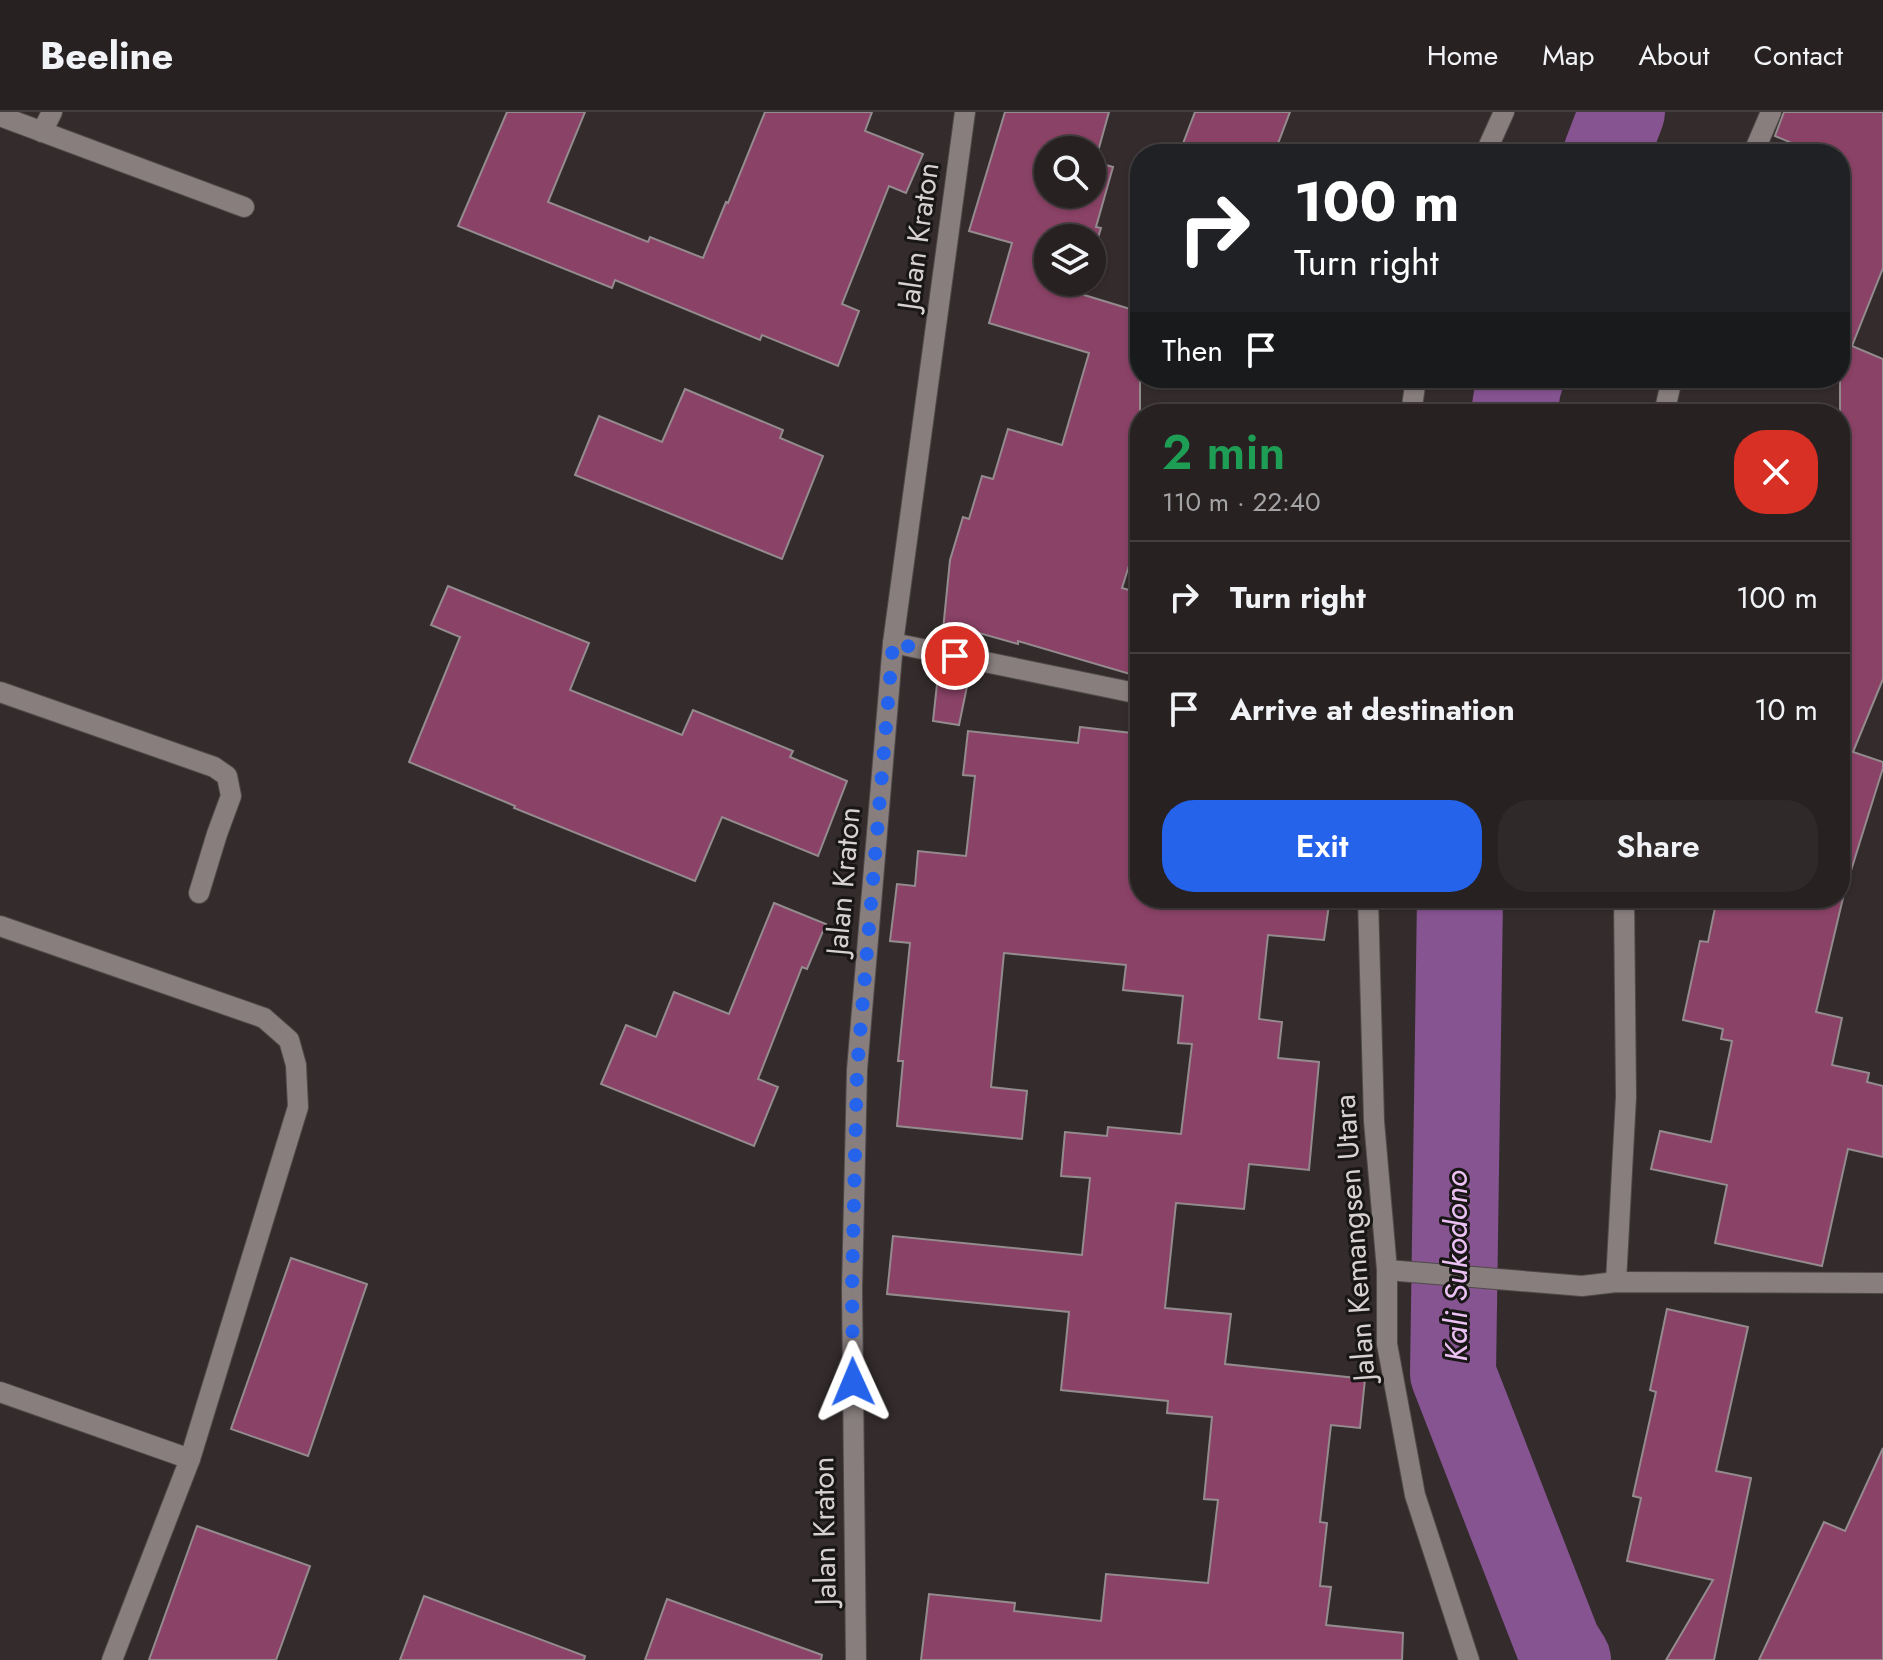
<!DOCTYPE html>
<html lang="en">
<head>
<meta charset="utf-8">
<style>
  body { margin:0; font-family:Jost,sans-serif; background:#2f292a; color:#f1f3f6; height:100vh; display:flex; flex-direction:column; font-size:30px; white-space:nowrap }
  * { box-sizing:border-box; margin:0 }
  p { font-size:26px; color:#a4a3a5 }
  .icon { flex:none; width:44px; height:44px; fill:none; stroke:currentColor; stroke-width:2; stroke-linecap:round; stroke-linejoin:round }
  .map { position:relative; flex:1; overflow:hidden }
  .details { position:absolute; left:1130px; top:292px; width:720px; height:504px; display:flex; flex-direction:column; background:#272121; border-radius:32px; box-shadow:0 2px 6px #0004,0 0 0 2px #433e3f }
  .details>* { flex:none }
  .guide { position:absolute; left:1130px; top:32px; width:720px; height:244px; border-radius:32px; box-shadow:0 2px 6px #0004,0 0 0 2px #433e3f; background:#202124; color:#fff; overflow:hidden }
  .fabs { position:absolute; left:1034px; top:24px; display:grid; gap:16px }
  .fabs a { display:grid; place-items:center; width:72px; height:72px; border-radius:50%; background:#272121; box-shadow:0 2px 6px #0004,0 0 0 2px #433e3f; font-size:40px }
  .pin { position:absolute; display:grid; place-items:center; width:68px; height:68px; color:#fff; margin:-34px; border:4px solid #fff; border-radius:50%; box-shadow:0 2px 8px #0007 }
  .me { position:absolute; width:88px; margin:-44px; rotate:359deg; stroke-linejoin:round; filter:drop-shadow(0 0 6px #0008) }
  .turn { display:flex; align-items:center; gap:28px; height:168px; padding:0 32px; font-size:36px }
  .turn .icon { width:104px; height:104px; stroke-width:2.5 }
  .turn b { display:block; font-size:56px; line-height:68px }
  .then { display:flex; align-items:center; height:76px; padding:0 32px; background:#0003; gap:16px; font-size:30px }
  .round { display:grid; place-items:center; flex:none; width:84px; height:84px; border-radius:32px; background:#2f292a }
  .head { display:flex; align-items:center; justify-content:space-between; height:136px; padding:0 32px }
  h1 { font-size:48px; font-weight:600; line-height:60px; color:#1e9e55 }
  .action { display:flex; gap:16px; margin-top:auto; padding:16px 32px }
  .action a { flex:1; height:92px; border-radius:32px; background:#2563eb; color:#fff; font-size:32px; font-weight:600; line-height:92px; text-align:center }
  .action a+a { background:#2f292a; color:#f1f3f6 }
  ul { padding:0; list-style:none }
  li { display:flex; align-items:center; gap:24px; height:112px; padding:0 32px; border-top:2px solid #433e3f }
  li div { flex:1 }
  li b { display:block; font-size:30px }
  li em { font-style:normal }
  header { display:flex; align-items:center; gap:48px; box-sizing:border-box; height:112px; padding:0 40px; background:#272121; border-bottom:2px solid #433e3f }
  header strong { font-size:38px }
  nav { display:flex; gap:44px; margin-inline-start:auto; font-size:28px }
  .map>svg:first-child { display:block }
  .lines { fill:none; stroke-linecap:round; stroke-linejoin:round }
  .river { stroke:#865491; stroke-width:86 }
  .building { fill:#8a4266; stroke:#948b8f; stroke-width:2; fill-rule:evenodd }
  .minor-casing { stroke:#504a49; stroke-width:22 }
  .minor { stroke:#887e7e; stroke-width:20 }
  .route { stroke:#2563eb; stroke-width:14; stroke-dasharray:0 25.2 }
  .labels { text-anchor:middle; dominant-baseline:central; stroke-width:6; stroke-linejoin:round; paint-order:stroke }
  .street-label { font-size:30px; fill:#d7d1d1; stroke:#191616 }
  .water-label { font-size:32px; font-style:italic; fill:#ecc2f5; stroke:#191616 }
</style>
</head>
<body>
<header>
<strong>Beeline</strong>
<nav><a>Home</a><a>Map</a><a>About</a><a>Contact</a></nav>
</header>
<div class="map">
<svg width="1883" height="1548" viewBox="0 0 1883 1548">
  <rect width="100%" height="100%" fill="#342c2c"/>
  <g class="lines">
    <g class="river">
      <polyline points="1606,42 1622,0"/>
      <polyline points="1514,302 1518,275 1521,266"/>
      <polyline points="1460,786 1453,1262 1558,1532 1568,1548"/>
    </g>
  </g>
  <g class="building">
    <polygon points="507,0 585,0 548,90 648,130 650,125 703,146 726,90 728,91 765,0 872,0 865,19 923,42 906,81 889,74 842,192 859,199 838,254 762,223 760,228 615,168 612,176 458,114"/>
    <path d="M 1005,0 L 1109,0 L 1095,50 L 1113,55 L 1096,115 L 1101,116 L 1092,145 L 1092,126 L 1048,126 L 1048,170 L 1084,170 L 1081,182 L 1140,200 L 1140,418 L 1122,476 L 1140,481 L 1140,565 L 1018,529 L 1018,532 L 979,521 L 976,535 L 942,528 L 950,448 L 963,405 L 969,407 L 982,364 L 993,367 L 1008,317 L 1062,333 L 1089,241 L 989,211 L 1012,131 L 969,119 ZM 1048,38 L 1092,38 L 1092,82 L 1048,82 Z"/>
    <polygon points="1195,0 1290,0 1274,42 1179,42"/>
    <polygon points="1784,0 1883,0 1883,156 1852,234 1883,247 1883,567 1853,640 1883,650 1883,656 1849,765 1840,764 1840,42 1818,42 1775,24"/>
    <polygon points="685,277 783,318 780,326 823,344 782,447 575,363 599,304 662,330"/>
    <polygon points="448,474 589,531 570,578 682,623 693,598 793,639 790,645 847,669 818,744 722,705 695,769 514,696 515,694 409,650 460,525 431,513"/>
    <polygon points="939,554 970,560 959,613 933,609"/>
    <polygon points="1080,615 1140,622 1140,786 1330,786 1324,828 1268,823 1259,907 1282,910 1278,946 1319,950 1309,1058 1249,1052 1244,1097 1176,1091 1165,1196 1231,1202 1225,1252 1365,1267 1360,1316 1331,1313 1320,1410 1327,1411 1320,1474 1331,1475 1326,1513 1403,1521 1402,1548 921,1548 929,1482 1015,1491 1014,1499 1101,1509 1106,1462 1208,1471 1218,1388 1204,1387 1212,1305 1167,1301 1168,1289 1061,1278 1069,1200 887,1182 893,1124 1082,1143 1090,1066 1061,1064 1065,1020 1107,1024 1108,1015 1181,1022 1192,932 1178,931 1183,884 1123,878 1126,853 1004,841 991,975 1027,979 1022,1027 897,1014 903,949 898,949 910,831 890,829 897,772 915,774 918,739 966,744 975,664 963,663 968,619 1078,631"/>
    <polygon points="1730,786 1843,786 1816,900 1842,906 1832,953 1869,961 1867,970 1883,974 1883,1045 1848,1037 1822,1154 1715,1131 1727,1073 1651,1057 1660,1019 1711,1030 1732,929 1721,927 1723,917 1683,908 1700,829 1708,830 1716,791 1728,794"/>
    <polygon points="774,791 826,812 807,857 802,855 758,967 778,975 754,1034 601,972 626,913 656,925 674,880 729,902"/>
    <polygon points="291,1146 367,1172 308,1344 231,1317"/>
    <polygon points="1667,1197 1748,1215 1716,1359 1751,1366 1714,1548 1666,1548 1713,1468 1627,1449 1641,1386 1633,1384 1656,1280 1650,1278"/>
    <polygon points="1883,1336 1883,1548 1759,1548 1824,1410 1845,1419"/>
    <polygon points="197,1414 310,1454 276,1548 149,1548"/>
    <polygon points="424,1484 585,1544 584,1548 400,1548"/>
    <polygon points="667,1487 822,1543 821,1548 645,1548"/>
  </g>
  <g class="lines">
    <defs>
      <g id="minor">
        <polyline points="0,4 244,95"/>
        <polyline points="42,20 52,0"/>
        <polyline points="1485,42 1504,0"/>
        <polyline points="1753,42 1771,0"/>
        <polyline points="1411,302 1416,266"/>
        <polyline points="1664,302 1672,266"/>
        <polyline points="893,531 1140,582"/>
        <polyline points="0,580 214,655 227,664 231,684 217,722 199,781"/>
        <polyline points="1368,786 1374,1009 1387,1158 1387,1232 1415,1383 1469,1548"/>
        <polyline points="0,814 264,906 289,928 296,953 298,995 190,1347 112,1548"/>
        <polyline points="1387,1158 1582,1174 1616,1170 1883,1171"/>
        <polyline points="1616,1170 1626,985 1624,786"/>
        <polyline points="0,1280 190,1347"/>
        <polyline points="856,1548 852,1177 857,958 893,531 965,0"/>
      </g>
    </defs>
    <use href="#minor" class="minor-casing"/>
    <use href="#minor" class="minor"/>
  </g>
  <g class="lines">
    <polyline class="route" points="853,1270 852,1177 857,958 893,531 955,544"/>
  </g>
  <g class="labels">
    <g class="street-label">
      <text transform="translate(918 124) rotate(-82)">Jalan Kraton</text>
      <text transform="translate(843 769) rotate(-85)">Jalan Kraton</text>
      <text transform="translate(1354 1126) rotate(-94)">Jalan Kemangsen Utara</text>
      <text transform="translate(824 1419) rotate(-91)">Jalan Kraton</text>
    </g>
    <g class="water-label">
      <text transform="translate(1456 1154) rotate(-90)">Kali Sukodono</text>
    </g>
  </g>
</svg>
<div class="fabs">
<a><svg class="icon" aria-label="search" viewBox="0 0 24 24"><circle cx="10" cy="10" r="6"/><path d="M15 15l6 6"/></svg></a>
<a><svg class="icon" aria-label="layers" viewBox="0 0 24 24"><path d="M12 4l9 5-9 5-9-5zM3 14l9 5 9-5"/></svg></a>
</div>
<div class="pin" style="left:955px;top:544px;background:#d93025"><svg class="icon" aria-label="arrive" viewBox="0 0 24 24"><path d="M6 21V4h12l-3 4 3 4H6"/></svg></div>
<svg class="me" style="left:853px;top:1270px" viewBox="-20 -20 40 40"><path d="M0-17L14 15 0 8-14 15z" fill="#2563eb" stroke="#fff" stroke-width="4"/></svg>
<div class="guide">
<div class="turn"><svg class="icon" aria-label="right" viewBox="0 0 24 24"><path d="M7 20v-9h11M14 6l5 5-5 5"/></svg><div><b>100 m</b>Turn right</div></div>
<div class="then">Then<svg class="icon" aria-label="arrive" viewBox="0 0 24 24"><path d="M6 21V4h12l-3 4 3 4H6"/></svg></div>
</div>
<section class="details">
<div class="head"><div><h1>2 min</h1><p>110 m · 22:40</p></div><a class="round" style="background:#d93025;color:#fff"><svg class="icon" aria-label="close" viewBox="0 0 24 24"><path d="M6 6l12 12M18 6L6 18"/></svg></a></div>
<ul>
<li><svg class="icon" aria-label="right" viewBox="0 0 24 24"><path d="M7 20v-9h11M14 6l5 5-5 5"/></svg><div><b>Turn right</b></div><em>100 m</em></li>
<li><svg class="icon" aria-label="arrive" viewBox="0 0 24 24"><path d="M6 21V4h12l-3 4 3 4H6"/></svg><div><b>Arrive at destination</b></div><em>10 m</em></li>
</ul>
<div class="action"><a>Exit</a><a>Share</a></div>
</section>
</div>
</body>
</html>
